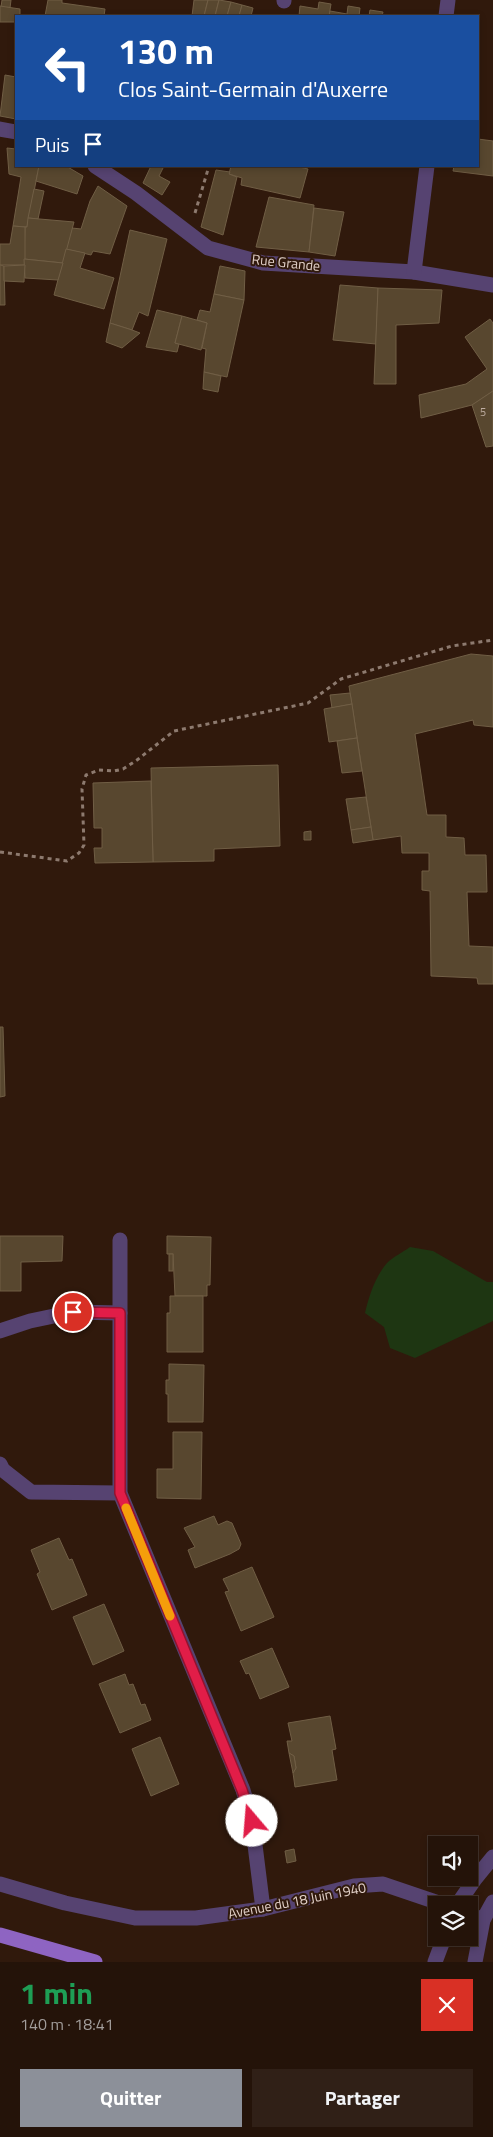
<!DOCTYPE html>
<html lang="fr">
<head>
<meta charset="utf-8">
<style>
  body { margin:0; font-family:"Titillium Web",sans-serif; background:#302017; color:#f1f3f6; height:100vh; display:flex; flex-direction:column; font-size:19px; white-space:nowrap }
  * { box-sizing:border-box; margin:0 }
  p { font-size:16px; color:#a39e9c }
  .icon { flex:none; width:28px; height:28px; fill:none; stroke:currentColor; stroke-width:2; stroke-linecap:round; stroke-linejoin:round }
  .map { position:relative; height:1962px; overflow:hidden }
  .drawer { display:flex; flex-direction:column; background:#241309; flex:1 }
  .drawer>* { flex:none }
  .hud { position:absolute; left:15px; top:15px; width:464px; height:152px; border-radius:0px; box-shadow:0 2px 8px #0003,0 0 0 1px #41322a; background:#1a4fa0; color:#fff; overflow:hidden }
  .fabs { position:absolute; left:428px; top:1836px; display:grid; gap:10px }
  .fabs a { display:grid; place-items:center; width:50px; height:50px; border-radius:0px; background:#241309; box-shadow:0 2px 8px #0003,0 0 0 1px #41322a; font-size:25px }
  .pin { position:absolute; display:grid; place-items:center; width:42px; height:42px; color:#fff; margin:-21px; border:2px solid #fff; border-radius:50%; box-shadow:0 1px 5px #0007 }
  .me { position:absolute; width:55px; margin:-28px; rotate:342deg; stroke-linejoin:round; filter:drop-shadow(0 0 4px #0008) }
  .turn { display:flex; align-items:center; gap:18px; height:105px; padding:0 20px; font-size:22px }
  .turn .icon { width:65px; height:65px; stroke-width:2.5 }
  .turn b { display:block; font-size:35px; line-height:42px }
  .then { display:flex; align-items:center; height:48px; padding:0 20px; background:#0003; gap:10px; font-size:19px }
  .round { display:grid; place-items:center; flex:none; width:52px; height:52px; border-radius:0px; background:#302017 }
  .summary { display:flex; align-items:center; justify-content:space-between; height:85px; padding:0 20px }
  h1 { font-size:30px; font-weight:700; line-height:38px; color:#1e9e55 }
  .primary-button { display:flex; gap:10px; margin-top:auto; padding:10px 20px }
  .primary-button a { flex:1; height:58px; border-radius:0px; background:#8c9099; color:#fff; font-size:20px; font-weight:700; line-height:58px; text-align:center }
  .primary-button a+a { background:#302017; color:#f1f3f6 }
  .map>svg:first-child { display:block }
  .green { fill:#1e3612 }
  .building { fill:#58472f; stroke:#705e45 }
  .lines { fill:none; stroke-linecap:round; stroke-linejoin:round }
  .path { stroke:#8d7a6f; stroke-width:3; stroke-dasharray:4 4; stroke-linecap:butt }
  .street { stroke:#564371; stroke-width:15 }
  .primary { stroke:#8e64c2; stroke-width:15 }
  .route-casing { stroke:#92132f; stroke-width:12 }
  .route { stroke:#e11d48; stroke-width:9 }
  .slow { stroke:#f59e0b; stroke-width:9 }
  .labels { text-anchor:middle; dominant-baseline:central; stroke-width:4; stroke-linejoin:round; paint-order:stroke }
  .number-label { font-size:11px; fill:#beada1 }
  .street-label { font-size:14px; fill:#e0cfc7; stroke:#30190c }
</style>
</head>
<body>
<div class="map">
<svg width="493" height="1962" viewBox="0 0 493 1962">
  <rect width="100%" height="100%" fill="#30190c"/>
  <path class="green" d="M 410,1247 L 433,1251 L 487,1282 L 493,1282 L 493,1321 L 415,1358 L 390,1348 L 384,1327 L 365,1313 C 369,1296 375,1277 387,1263 C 393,1257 403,1252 410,1247 Z"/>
  <g class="building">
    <polygon points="2,0 11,0 10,8 1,7"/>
    <polygon points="48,0 62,0 62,3 105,9 104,16 45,16"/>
    <polygon points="194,0 208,0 204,16 192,16"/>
    <polygon points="208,0 219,0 215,16 204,16"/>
    <polygon points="219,0 231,2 227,16 215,16"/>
    <polygon points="231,2 242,5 239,16 227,16"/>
    <polygon points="319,2 331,4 329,16 299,16 300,6 318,9"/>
    <polygon points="242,5 253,8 251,16 239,16"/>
    <polygon points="0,6 20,9 20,16 16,16 16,22 0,22"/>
    <polygon points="348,6 360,8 359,16 329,16 330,11 347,14"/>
    <polygon points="370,10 383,12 382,16 369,16"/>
    <polygon points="5,75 16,77 16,119 0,116"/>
    <polygon points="478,139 493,141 493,176 453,171 454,166 478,166"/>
    <polygon points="7,148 16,149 16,166 39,166 27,227 13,226 21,177 9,174"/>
    <polygon points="39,166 66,166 83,176 77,194 36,181"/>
    <polygon points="151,166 164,166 159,176 170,182 162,195 143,183"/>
    <polygon points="231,166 295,166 308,169 300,198 241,185 242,178 229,174"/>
    <polygon points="216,170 230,172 229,174 237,177 223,235 201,227"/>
    <polygon points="98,186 127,206 110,254 93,251 91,255 66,249 72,228 81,229 90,201"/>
    <polygon points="34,189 44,191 38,219 28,218"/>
    <polygon points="269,197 314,205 309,252 256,247"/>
    <polygon points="314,208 344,212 335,256 309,252"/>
    <polygon points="28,218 74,222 63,263 24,259 25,227 27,227"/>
    <polygon points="13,226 25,227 25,265 0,265 0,244 10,244"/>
    <polygon points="130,230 167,239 148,316 139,312 132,330 110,323"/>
    <polygon points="66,249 85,253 80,268 114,278 104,309 54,295"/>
    <polygon points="24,259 63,263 58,280 25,278"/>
    <polygon points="0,265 4,266 5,305 0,305"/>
    <polygon points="25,265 24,282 4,281 4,266"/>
    <polygon points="220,266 245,271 244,300 214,294"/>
    <polygon points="340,285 378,288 376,344 333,340"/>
    <polygon points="378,288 442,290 439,323 396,325 396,384 374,384"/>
    <polygon points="214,294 244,300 227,377 204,372 206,349 202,348 207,323 197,320 200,310 210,312"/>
    <polygon points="157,310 182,316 175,343 179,344 177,352 146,347"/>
    <polygon points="182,316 207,323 201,350 175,343"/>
    <polygon points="490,319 493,323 493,391 472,405 421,418 419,395 466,384 487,369 465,337"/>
    <polygon points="110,323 132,330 140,333 122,348 106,342"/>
    <polygon points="204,372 221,376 218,392 203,389"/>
    <polygon points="493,391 493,446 486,447 472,405"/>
    <polygon points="471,654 493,656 493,727 474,725 473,720 415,734 427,815 446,815 446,837 464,838 465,855 486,855 487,892 467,892 469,946 493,947 493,984 478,984 477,978 431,976 430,891 422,890 422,871 429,871 429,853 402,853 401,836 373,840 349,686"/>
    <polygon points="350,693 352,704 332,708 330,695"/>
    <polygon points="352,704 357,738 329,742 324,709"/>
    <polygon points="357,738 362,771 342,773 337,741"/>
    <polygon points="278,765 280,846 214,849 214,861 153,862 151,768"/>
    <polygon points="151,781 153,862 95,863 94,848 102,848 102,828 94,828 93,783"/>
    <polygon points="366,797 371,827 351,830 346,799"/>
    <polygon points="371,827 373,840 353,843 351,830"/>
    <polygon points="311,831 311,840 304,840 304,832"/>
    <polygon points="0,1027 3,1027 5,1096 0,1097"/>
    <polygon points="0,1236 63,1236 62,1261 21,1262 21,1291 0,1291"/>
    <polygon points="167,1236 211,1237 210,1285 207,1285 207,1296 175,1296 173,1254 167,1254"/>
    <rect x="169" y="1254" width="4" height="17"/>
    <polygon points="170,1296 203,1296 203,1352 167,1352 167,1313 170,1313"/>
    <polygon points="169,1364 204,1365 203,1422 168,1422 168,1394 166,1394 166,1380 169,1380"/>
    <polygon points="173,1432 202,1432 201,1499 157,1498 157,1469 173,1469"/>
    <polygon points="214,1516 218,1525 227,1521 232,1523 241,1544 239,1549 230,1554 195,1568 188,1550 195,1547 184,1528"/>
    <polygon points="59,1538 69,1560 72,1559 87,1595 52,1610 37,1574 40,1572 31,1550"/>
    <polygon points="252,1567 274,1617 241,1631 225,1592 229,1591 223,1579"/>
    <polygon points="104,1604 124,1651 93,1665 73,1617"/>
    <polygon points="272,1648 289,1687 260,1699 249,1673 246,1674 240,1661"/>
    <polygon points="125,1674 129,1685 133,1684 141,1705 145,1704 151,1720 120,1733 99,1684"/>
    <polygon points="330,1716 336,1749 332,1750 337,1780 295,1787 293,1773 296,1768 294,1756 289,1753 287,1741 292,1741 288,1723"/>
    <polygon points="160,1737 179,1784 151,1796 132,1749"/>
    <polygon points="289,1753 294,1756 296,1768 293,1773"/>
    <polygon points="294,1849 296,1861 287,1863 285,1851"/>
  </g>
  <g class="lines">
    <g class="path">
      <polyline points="195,213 209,166"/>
      <polyline points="0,852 67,861 79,853 84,845 82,789 86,775 99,770 114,771 123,769 137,760 174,731 308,703 341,679 452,646 493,640"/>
    </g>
    <g class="street">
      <polyline points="284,1 284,0"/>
      <polyline points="446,16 448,0"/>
      <polyline points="0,129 16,132"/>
      <polyline points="95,166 136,193 208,248 263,263 414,272 493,285"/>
      <polyline points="414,272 427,166"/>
      <polyline points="120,1240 120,1493 243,1790 252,1821 263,1909"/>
      <polyline points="0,1331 30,1321 73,1312 120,1313"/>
      <polyline points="0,1464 3,1470 31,1492 120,1493"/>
      <polyline points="0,1884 65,1903 135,1918 196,1918 263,1909 354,1886 383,1884 445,1905"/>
      <polyline points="457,1905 475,1879 493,1857"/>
      <polyline points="469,1914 483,1920"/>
      <polyline points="435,1962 444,1938"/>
      <polyline points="475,1962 483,1920 493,1902"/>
    </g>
    <polyline class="primary" points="0,1935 95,1962"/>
  </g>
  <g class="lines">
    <defs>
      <polyline id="route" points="73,1312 120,1313 120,1493 242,1790 252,1821"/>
    </defs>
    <use href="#route" class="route-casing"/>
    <use href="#route" class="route"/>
    <polyline class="slow" points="126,1508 170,1616"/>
  </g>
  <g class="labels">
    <g class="number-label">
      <text x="483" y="412">5</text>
    </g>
    <g class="street-label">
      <text transform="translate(286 262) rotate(6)">Rue Grande</text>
      <text transform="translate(297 1900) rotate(-11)">Avenue du 18 Juin 1940</text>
    </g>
  </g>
</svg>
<div class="fabs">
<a><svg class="icon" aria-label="sound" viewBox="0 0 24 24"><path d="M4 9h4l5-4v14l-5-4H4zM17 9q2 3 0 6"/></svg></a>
<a><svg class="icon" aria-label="layers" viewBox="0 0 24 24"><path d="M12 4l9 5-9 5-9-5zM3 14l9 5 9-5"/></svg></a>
</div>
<div class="pin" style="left:73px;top:1312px;background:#d93025"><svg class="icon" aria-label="arrive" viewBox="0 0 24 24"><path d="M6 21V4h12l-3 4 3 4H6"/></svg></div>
<svg class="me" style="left:252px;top:1821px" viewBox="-20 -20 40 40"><circle r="19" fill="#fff"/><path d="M0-13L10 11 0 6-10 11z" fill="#e11d48"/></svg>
<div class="hud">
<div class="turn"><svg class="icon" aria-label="left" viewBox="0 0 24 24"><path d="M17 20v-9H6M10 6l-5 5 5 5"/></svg><div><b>130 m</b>Clos Saint-Germain d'Auxerre</div></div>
<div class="then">Puis<svg class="icon" aria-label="arrive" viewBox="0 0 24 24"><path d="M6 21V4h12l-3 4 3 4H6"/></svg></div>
</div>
</div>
<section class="drawer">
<div class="summary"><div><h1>1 min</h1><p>140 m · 18:41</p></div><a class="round" style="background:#d93025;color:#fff"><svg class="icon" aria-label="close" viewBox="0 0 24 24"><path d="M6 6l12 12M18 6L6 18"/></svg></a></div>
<div class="primary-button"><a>Quitter</a><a>Partager</a></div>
</section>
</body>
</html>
